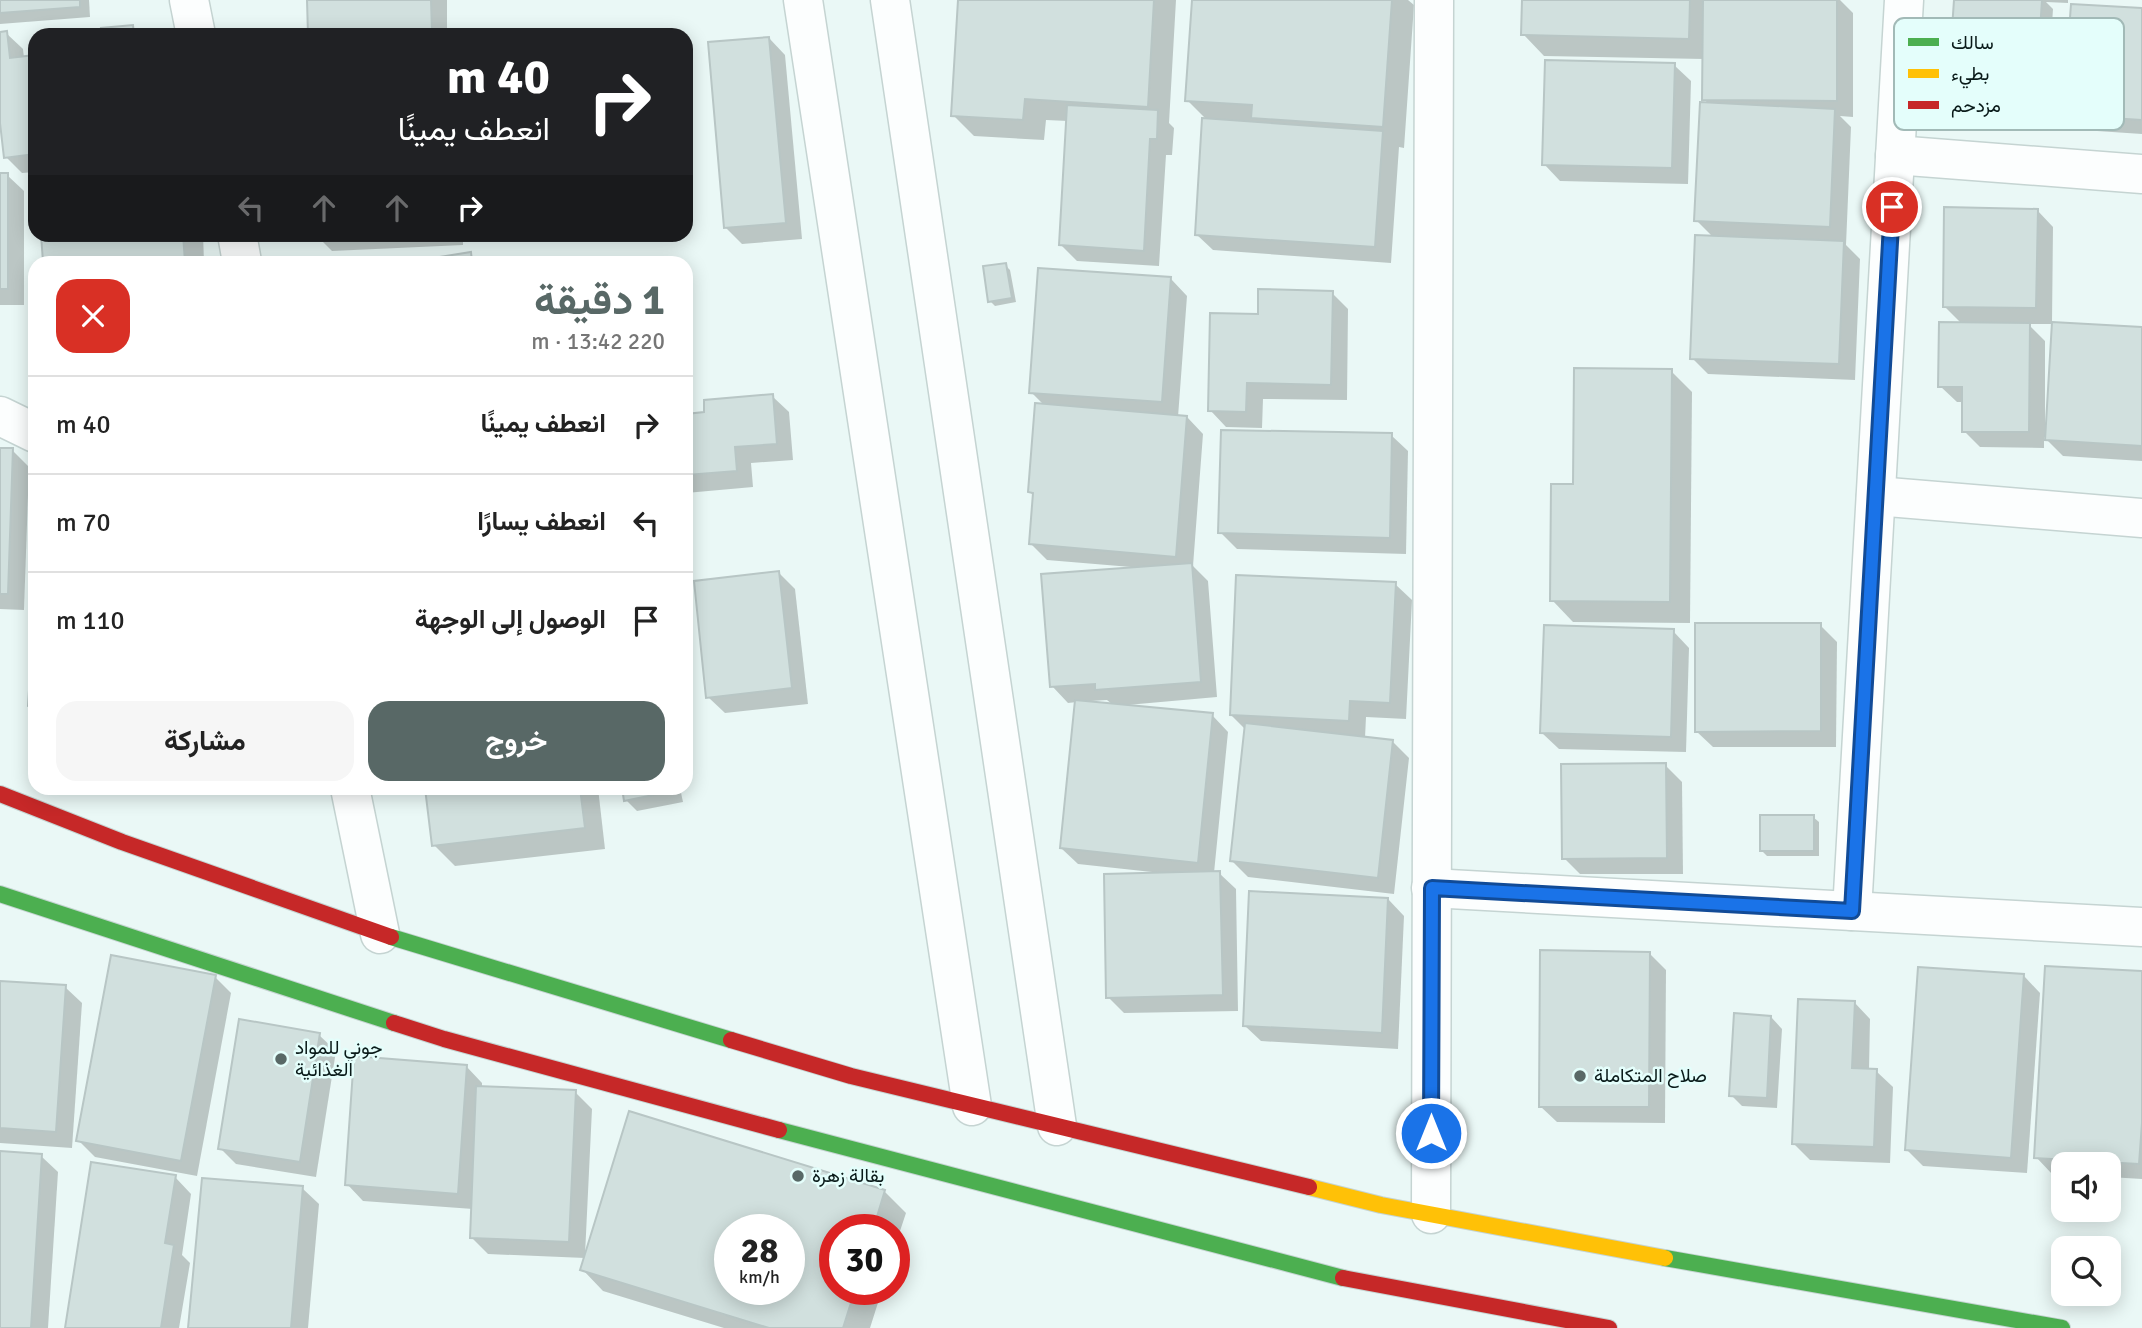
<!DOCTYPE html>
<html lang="ar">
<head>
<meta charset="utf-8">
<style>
  body { margin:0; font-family:Signika,Vazirmatn,sans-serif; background:#f6f6f6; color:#222; direction:rtl; height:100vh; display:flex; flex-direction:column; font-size:26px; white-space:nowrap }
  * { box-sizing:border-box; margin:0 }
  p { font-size:23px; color:#767676 }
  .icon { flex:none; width:38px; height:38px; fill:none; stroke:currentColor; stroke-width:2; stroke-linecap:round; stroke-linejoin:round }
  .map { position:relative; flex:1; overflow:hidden; direction:ltr }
  .details { position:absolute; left:28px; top:256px; width:665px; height:539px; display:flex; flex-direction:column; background:#fff; border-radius:21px; box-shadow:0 4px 18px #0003; direction:rtl }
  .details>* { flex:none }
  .top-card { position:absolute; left:28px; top:28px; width:665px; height:214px; border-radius:21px; box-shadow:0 4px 18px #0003; direction:rtl; background:#202124; color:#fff; overflow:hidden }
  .buttons { position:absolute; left:2051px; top:1152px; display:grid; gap:14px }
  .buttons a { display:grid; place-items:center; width:70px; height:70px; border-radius:14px; background:#fff; box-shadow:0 4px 18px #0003; font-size:35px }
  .speed { position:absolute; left:714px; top:1214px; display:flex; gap:14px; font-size:35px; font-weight:700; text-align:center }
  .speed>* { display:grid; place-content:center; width:91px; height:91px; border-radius:50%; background:#fff; box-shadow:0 4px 18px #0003; line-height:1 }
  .speed small { font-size:18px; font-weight:400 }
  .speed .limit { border:10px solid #d22; background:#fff; color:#111 }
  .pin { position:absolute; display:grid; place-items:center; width:60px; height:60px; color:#fff; margin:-30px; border:4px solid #fff; border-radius:50%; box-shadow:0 2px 7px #0007 }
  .me { position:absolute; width:77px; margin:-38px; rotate:0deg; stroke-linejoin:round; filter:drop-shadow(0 0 5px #0008) }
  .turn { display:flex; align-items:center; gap:24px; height:147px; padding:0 28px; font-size:32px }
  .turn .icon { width:91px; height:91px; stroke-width:2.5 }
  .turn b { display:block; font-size:49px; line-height:60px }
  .lanes { display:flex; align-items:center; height:66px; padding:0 28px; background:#0003; justify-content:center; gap:35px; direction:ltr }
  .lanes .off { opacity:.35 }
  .round { display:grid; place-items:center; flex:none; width:74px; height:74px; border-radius:21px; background:#f6f6f6 }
  .overview { display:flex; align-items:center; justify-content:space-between; height:119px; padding:0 28px }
  h1 { font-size:42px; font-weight:700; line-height:52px; color:#586866 }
  .button { display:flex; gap:14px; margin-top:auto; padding:14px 28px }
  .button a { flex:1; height:80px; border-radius:21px; background:#586866; color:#fff; font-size:28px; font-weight:700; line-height:80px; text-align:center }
  .button a+a { background:#f6f6f6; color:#222 }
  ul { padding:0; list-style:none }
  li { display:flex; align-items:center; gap:21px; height:98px; padding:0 28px; border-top:2px solid #e0e0e0 }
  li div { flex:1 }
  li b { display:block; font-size:26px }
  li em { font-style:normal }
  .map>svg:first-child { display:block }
  .shadow { fill:#0003; fill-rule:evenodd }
  .building { fill:#d1e0de; stroke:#b8c6c5; stroke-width:2; fill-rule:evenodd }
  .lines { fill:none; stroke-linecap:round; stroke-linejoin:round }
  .street-casing { stroke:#c5d4d2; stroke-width:41 }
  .fast-casing { stroke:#c5d4d2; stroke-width:18 }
  .slow-casing { stroke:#c5d4d2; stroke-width:18 }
  .jam-casing { stroke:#c5d4d2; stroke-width:18 }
  .street { stroke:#fcfefe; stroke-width:38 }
  .fast { stroke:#4caf50; stroke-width:16 }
  .slow { stroke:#ffc107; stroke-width:16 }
  .jam { stroke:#c62828; stroke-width:16 }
  .route-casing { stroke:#114b97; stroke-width:18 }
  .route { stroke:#1a73e8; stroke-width:12 }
  .poi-dot { fill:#586866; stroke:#e4fefb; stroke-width:2.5 }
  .labels { text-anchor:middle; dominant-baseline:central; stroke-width:5; stroke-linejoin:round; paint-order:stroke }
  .poi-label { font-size:19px; fill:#091a19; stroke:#e4fefb; text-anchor:start }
  .key { fill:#e4fefb; stroke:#a2bab7; stroke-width:2 }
  .key-label { font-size:19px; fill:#091a19 }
</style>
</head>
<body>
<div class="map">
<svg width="2142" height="1328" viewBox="0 0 2142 1328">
  <rect width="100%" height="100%" fill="#eaf8f6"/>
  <g class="shadow">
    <polygon points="0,0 89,0 90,17 0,24"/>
    <polygon points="309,0 447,0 447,35 310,35"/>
    <polygon points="960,0 1176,0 1169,123 1174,128 1172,155 1166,155 1159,266 1077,261 1061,245 1068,121 1046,120 1044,140 974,136 953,115"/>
    <polygon points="1194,0 1408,0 1414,5 1404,148 1399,147 1391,263 1213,250 1196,234 1207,120 1187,100"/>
    <polygon points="1523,0 1840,0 1853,13 1853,117 1840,116 1851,127 1846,245 1860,259 1855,380 1708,374 1692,358 1713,237 1696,220 1709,105 1704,99 1704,59 1544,56 1523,34"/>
    <polygon points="1956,0 2068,0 2068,3 2046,2 2053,9 2048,87 1962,82 1951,71"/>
    <polygon points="2142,10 2142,134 2082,130 2065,114"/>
    <polygon points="6,33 23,49 24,58 35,56 35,172 22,173 6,157 0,108 0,34"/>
    <polygon points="769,38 785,55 802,239 742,244 726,228"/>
    <polygon points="1674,65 1691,81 1688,184 1560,181 1544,164"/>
    <polygon points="0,175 7,175 24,191 24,305 0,305"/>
    <path d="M 2037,210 L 2053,227 L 2052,323 L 2142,329 L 2142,461 L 2063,456 L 2044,437 L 2044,448 L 1980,447 L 1964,431 L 1964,402 L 1957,402 L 1940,386 L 1962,324 L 1944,306 ZM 2028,324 L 2054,324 L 2048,427 L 2045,426 L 2045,341 Z"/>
    <polygon points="43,234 203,234 204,262 44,262"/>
    <polygon points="315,234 463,234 463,245 332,251"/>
    <polygon points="567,234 637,234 637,239 572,240"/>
    <polygon points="470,254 479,262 419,262"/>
    <polygon points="1005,265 1010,270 1016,302 995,306 990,301"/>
    <path d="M 1171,279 L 1187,296 L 1178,417 L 1187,417 L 1203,434 L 1193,566 L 1208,581 L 1217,697 L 1127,705 L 1127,707 L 1212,715 L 1228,732 L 1214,873 L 1219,873 L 1236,889 L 1238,1011 L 1124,1013 L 1108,997 L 1152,872 L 1078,864 L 1061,848 L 1077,702 L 1068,703 L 1052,686 L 1131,567 L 1047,560 L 1031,544 L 1034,496 L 1030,492 L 1045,406 L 1031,392 ZM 1107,700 L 1113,705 L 1091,703 L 1091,701 Z"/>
    <polygon points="1332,293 1348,309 1347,400 1263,399 1262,428 1226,427 1210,410 1260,316"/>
    <polygon points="1671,371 1692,392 1690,623 1573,622 1552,600 1575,485"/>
    <polygon points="772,396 789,412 793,460 751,463 753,487 686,493 686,415 706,414"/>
    <polygon points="1391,435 1408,451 1406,554 1237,549 1220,532"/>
    <polygon points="0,450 12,450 29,467 24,610 0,609"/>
    <polygon points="779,573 795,589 808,704 725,713 708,697"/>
    <polygon points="1395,584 1412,600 1406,719 1366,717 1365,738 1392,741 1409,758 1394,894 1248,877 1232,861 1246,730 1231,715"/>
    <polygon points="1820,625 1837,642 1836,747 1713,747 1696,731"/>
    <polygon points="1673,631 1689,648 1686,752 1559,749 1542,733"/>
    <polygon points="1665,765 1682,782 1683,874 1580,874 1564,858"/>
    <polygon points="427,788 598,788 605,849 455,866 434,845"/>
    <polygon points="624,788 680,788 683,802 637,811 626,800"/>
    <polygon points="1813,817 1819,822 1819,856 1767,856 1762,851"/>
    <polygon points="1388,899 1404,916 1398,1049 1261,1041 1244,1025"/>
    <polygon points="1650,954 1666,970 1665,1123 1557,1122 1540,1106"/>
    <polygon points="2142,973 2142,1179 2109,1177 2109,1164 2063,1164 2063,1174 2052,1174 2036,1157"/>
    <polygon points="2024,976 2040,993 2027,1173 1923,1166 1907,1150"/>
    <polygon points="215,977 231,993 197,1176 95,1157 78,1140"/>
    <polygon points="0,982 65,987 82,1003 72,1148 0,1143"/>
    <polygon points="1854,1002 1870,1019 1869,1070 1876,1071 1893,1087 1890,1163 1810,1160 1794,1144"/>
    <polygon points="1771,1017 1782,1029 1777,1108 1742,1106 1731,1095"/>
    <polygon points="319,1035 336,1051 316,1177 236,1164 220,1148"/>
    <path d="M 466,1066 L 482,1083 L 482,1088 L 575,1092 L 592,1109 L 585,1255 L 884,1191 L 906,1213 L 894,1249 L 894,1230 L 835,1230 L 835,1290 L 882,1290 L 870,1328 L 724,1328 L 603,1291 L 582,1269 L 585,1258 L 488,1254 L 472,1238 L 473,1209 L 363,1201 L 347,1184 ZM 730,1230 L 789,1230 L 789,1290 L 730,1290 Z"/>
    <polygon points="0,1153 41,1156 58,1172 48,1328 0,1328"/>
    <polygon points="175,1177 191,1194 182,1255 190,1263 179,1328 66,1328"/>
    <polygon points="302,1188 319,1204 308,1328 190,1328"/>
  </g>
  <g class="building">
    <polygon points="0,0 80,0 80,7 0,13"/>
    <polygon points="307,0 431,0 432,33 308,35"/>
    <polygon points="958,0 1154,0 1148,107 1025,99 1023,120 951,116"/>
    <polygon points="1192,0 1392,0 1383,127 1251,118 1252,105 1185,101"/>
    <polygon points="1522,0 1690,0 1689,39 1521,35"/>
    <polygon points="1703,0 1837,0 1837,101 1702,100"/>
    <polygon points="1954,0 2042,0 2037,77 1949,72"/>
    <polygon points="2071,4 2142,8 2142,120 2063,115"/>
    <polygon points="133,25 134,35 102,35 101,28"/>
    <polygon points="7,31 10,58 35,55 35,154 4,158 0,123 0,32"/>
    <polygon points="769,37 786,223 724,228 708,42"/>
    <polygon points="1545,60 1675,63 1672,168 1542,165"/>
    <polygon points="1700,102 1835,109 1830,227 1694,221"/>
    <polygon points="1067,105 1158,110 1157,139 1150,139 1144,251 1059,245"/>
    <polygon points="1202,118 1383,131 1375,247 1195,235"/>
    <rect x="0" y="173" width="8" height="116"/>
    <polygon points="1944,207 2038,209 2036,308 1943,307"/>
    <polygon points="41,234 183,234 185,262 43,262"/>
    <polygon points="1695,235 1844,241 1839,364 1690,359"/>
    <polygon points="471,252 472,262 408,262"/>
    <polygon points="1006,263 1012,298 988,302 983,266"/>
    <polygon points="1038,268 1171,277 1162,402 1029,393"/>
    <polygon points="1258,289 1333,291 1331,385 1247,383 1246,412 1208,411 1210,313 1258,314"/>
    <polygon points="1939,322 2030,323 2029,432 1962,432 1962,387 1938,387"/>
    <polygon points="2052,322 2142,327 2142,446 2045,440"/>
    <polygon points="1574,368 1672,369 1670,602 1550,601 1551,484 1573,484"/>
    <polygon points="773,394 777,444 735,447 737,471 686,475 686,414 704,412 704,400"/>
    <polygon points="1035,403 1187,416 1176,557 1029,544 1033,493 1028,492"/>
    <polygon points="1221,430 1392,433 1390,538 1218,533"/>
    <polygon points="0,448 13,448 8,594 0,594"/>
    <polygon points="1192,563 1201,682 1095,690 1095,684 1050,687 1041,574"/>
    <polygon points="779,571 792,688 706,698 694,581"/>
    <polygon points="1236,575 1396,582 1390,703 1350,701 1349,721 1230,715"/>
    <polygon points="35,595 35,707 28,706"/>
    <polygon points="1695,623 1821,623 1821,731 1695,732"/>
    <polygon points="1544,625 1674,629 1671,737 1540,733"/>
    <polygon points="1075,700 1213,713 1198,863 1060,848"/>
    <polygon points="1245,723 1393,740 1378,878 1230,861"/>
    <polygon points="1666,763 1667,858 1562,859 1561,764"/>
    <polygon points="425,788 580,788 585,828 432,846"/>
    <polygon points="622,788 672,788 673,791 624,801"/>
    <rect x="1760" y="815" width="54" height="36"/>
    <polygon points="1220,871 1223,995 1106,998 1104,874"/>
    <polygon points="1249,891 1388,898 1382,1033 1243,1026"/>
    <polygon points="1540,950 1650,952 1649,1107 1539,1107"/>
    <polygon points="111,955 216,975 181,1161 76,1141"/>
    <polygon points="2045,966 2142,971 2142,1123 2139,1164 2034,1158"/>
    <polygon points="1918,967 2024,974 2011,1158 1905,1150"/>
    <polygon points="0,981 66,985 56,1132 0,1128"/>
    <polygon points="1798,999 1855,1001 1852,1068 1877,1069 1874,1147 1792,1144"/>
    <polygon points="1734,1013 1771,1016 1767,1098 1729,1096"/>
    <polygon points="239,1019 320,1033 300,1162 218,1149"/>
    <polygon points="354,1056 467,1065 458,1194 345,1185"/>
    <polygon points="476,1086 576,1090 569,1242 470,1238"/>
    <path d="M 629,1111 L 885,1190 L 873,1230 L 835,1230 L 835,1290 L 855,1290 L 843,1328 L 769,1328 L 580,1270 ZM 730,1230 L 789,1230 L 789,1290 L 730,1290 Z"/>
    <polygon points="0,1151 42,1154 31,1328 0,1328"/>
    <polygon points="91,1162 176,1175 165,1243 174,1245 161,1328 65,1328"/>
    <polygon points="202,1178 303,1186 291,1328 188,1328"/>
  </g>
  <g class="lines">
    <defs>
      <g id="street">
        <polyline points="189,0 196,35"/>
        <polyline points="803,0 972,1106"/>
        <polyline points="890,0 1057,1126"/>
        <polyline points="1895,155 2142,174"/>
        <polyline points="237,234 242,262"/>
        <polyline points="0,416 35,433"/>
        <polyline points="1876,496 2142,518"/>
        <polyline points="350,788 380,934"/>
        <polyline points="1431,888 2142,927"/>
        <polyline points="1852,911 1904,0"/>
        <polyline points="1431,1214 1434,0"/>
      </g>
      <g id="fast">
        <polyline points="0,894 394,1023"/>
        <polyline points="391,937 731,1040"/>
        <polyline points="779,1130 1343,1278"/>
        <polyline points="1665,1258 2062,1328"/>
      </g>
      <polyline id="slow" points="1309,1187 1381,1205 1665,1258"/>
      <g id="jam">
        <polyline points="0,794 122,842 391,937"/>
        <polyline points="394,1023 444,1039 779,1130"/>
        <polyline points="731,1040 851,1076 1309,1187"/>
        <polyline points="1343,1278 1609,1328"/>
      </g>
    </defs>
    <use href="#street" class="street-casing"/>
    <use href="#fast" class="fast-casing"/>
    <use href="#slow" class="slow-casing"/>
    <use href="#jam" class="jam-casing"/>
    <use href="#street" class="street"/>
    <use href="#fast" class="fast"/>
    <use href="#slow" class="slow"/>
    <use href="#jam" class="jam"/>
  </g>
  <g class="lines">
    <defs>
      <polyline id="route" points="1431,1133 1432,888 1852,911 1892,207"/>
    </defs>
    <use href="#route" class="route-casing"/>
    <use href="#route" class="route"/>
  </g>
  <g class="poi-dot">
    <circle cx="281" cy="1059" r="7"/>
    <circle cx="1580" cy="1076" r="7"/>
    <circle cx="798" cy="1176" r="7"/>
  </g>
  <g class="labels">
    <g class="poi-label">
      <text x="295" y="1048">جوني للمواد<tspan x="295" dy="22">الغذائية</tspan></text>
      <text x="1594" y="1076">صلاح المتكاملة</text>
      <text x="812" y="1176">بقالة زهرة</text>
    </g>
  </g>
  <rect x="1894" y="18" width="230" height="112" rx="10" class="key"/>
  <rect x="1908" y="38" width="31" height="8" fill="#4caf50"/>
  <rect x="1908" y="69" width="31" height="9" fill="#ffc107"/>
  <rect x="1908" y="101" width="31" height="8" fill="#c62828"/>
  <g class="key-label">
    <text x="1951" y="49">سالك</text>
    <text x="1951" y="80">بطيء</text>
    <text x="1951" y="112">مزدحم</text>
  </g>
</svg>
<div class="buttons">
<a><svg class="icon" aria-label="sound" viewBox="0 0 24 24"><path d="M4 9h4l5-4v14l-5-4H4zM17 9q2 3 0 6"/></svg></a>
<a><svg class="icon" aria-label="search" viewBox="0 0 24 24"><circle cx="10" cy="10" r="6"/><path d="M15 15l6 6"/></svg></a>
</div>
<div class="speed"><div>28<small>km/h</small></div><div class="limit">30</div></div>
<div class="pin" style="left:1892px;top:207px;background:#d93025"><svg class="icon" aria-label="arrive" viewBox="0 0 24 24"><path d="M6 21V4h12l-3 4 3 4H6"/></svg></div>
<svg class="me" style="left:1431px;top:1133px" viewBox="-20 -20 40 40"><circle r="17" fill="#1a73e8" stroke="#fff" stroke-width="3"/><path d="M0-11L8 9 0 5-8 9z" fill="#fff"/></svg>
<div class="top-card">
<div class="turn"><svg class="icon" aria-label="right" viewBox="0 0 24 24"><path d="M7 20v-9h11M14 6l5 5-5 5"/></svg><div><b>40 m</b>انعطف يمينًا</div></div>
<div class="lanes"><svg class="icon off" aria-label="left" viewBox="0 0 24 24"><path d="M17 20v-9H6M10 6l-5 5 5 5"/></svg><svg class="icon off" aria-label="ahead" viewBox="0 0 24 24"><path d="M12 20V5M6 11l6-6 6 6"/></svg><svg class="icon off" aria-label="ahead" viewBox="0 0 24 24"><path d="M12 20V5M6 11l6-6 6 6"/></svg><svg class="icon" aria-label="right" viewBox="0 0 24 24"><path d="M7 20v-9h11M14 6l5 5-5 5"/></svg></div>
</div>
<section class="details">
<div class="overview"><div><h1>1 دقيقة</h1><p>220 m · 13:42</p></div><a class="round" style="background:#d93025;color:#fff"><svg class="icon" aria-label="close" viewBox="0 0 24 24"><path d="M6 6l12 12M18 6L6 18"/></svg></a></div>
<ul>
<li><svg class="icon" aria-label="right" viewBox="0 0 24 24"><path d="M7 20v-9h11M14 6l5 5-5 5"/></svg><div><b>انعطف يمينًا</b></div><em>40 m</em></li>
<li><svg class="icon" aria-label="left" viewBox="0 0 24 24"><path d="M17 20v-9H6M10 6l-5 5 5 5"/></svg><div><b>انعطف يسارًا</b></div><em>70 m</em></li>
<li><svg class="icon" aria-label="arrive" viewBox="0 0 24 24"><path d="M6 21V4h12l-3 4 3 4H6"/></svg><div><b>الوصول إلى الوجهة</b></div><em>110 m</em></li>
</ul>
<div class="button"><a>خروج</a><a>مشاركة</a></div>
</section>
</div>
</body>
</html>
